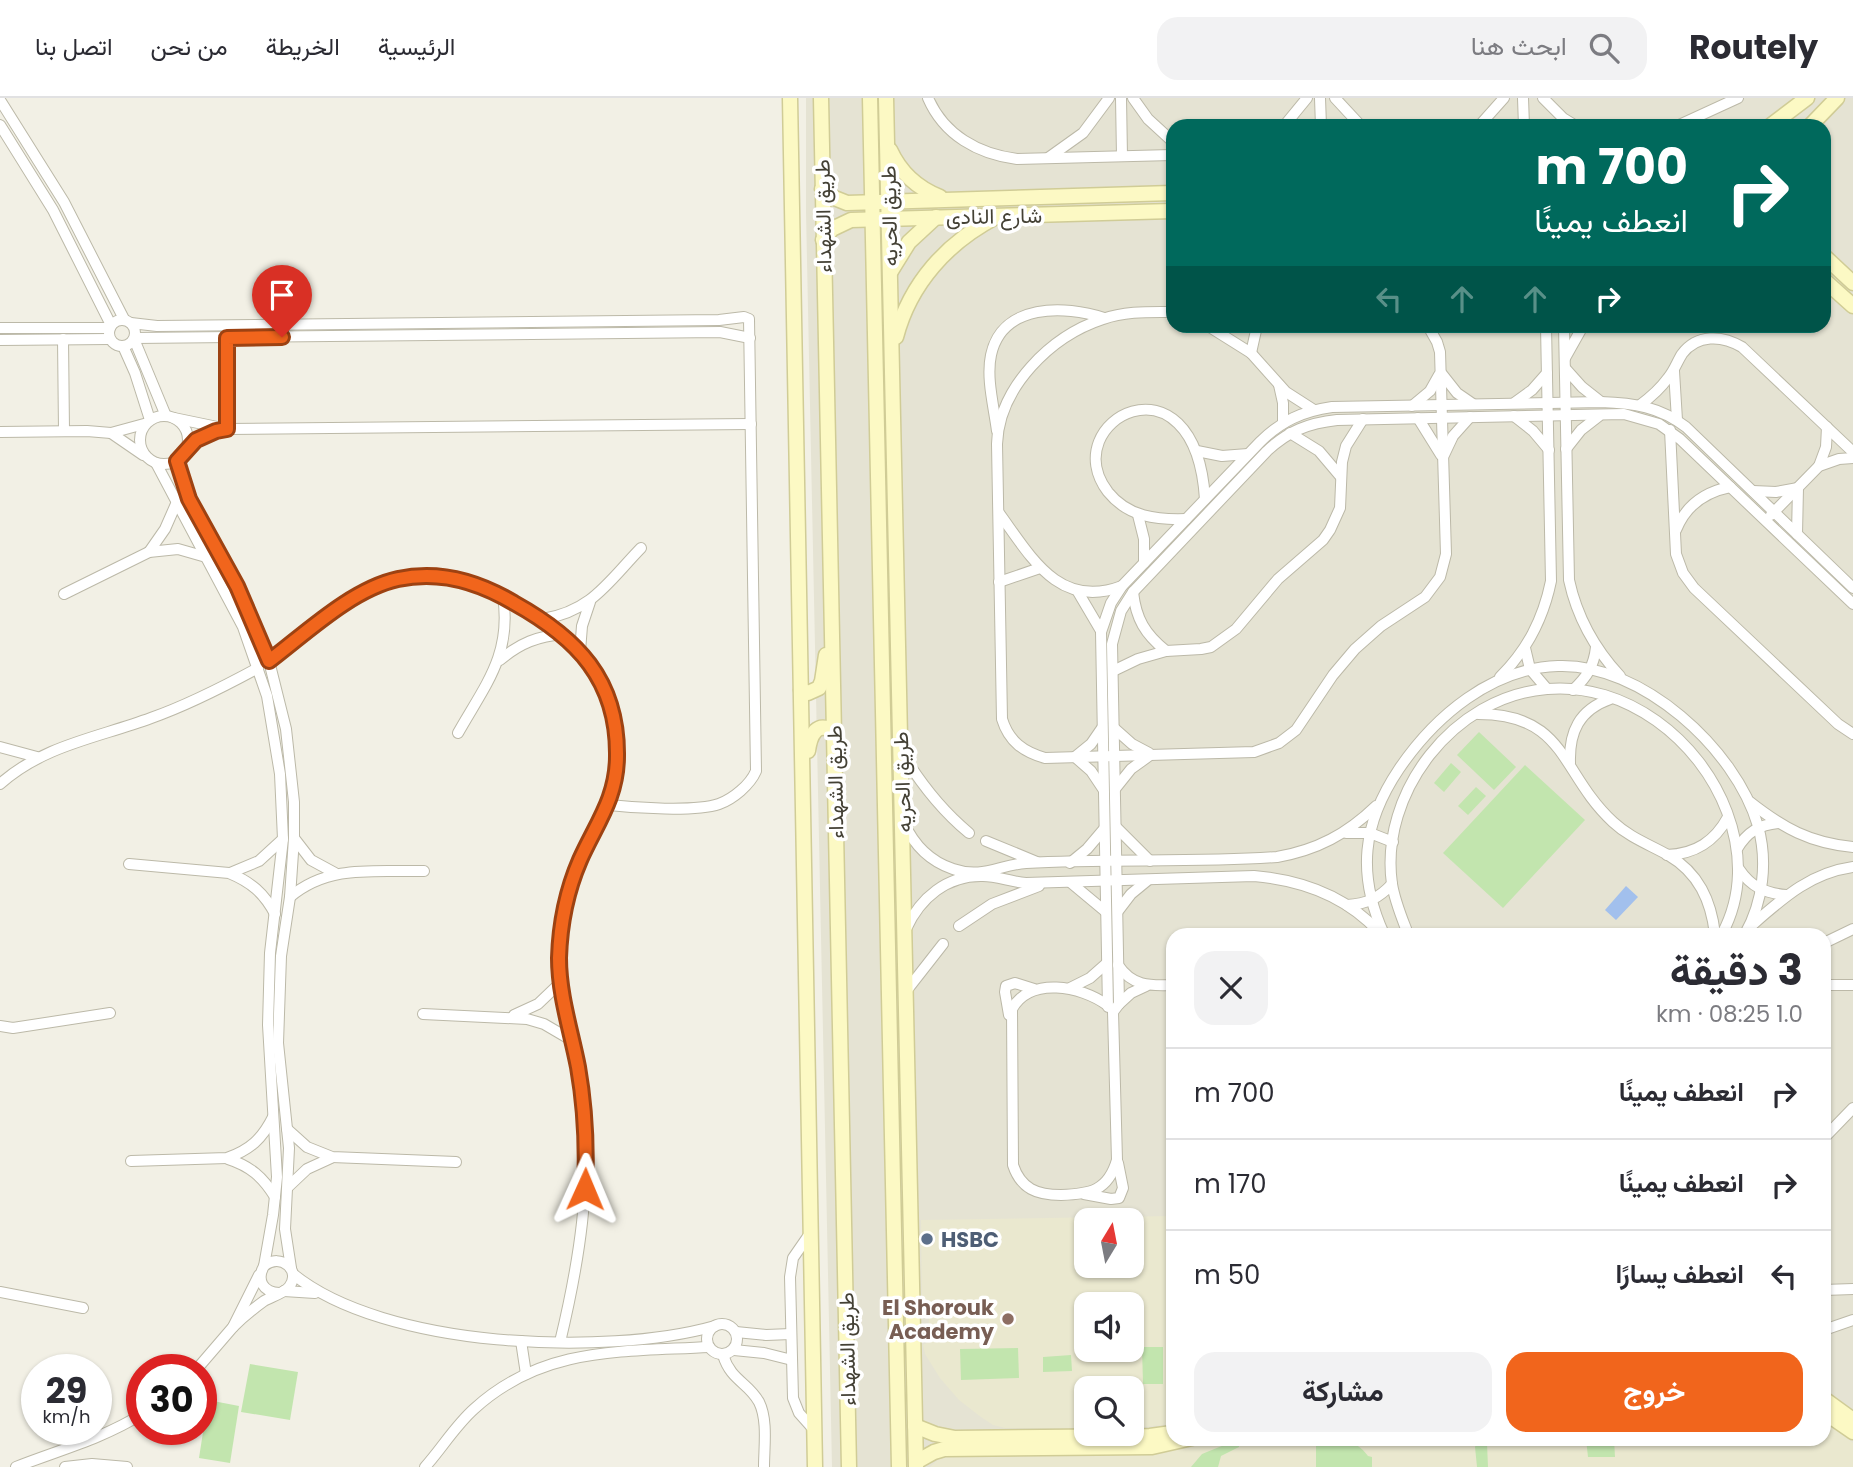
<!DOCTYPE html>
<html lang="ar">
<head>
<meta charset="utf-8">
<style>
  body { margin:0; font-family:Poppins,Vazirmatn,sans-serif; background:#f2f2f3; color:#2b2b33; direction:rtl; height:100vh; display:flex; flex-direction:column; font-size:26px; white-space:nowrap }
  * { box-sizing:border-box; margin:0 }
  p { font-size:23px; color:#7c7c81 }
  .icon { flex:none; width:38px; height:38px; fill:none; stroke:currentColor; stroke-width:2; stroke-linecap:round; stroke-linejoin:round }
  .map { position:relative; flex:1; overflow:hidden; direction:ltr }
  .drawer { position:absolute; left:1166px; top:830px; width:665px; height:518px; display:flex; flex-direction:column; background:#fff; border-radius:21px; box-shadow:0 2px 5px #0004; direction:rtl }
  .drawer>* { flex:none }
  .guide { position:absolute; left:1166px; top:21px; width:665px; height:214px; border-radius:21px; box-shadow:0 2px 5px #0004; direction:rtl; background:#00695c; color:#fff; overflow:hidden }
  .needle { width:46px; rotate:10deg }
  .tools { position:absolute; left:1074px; top:1110px; display:grid; gap:14px }
  .tools a { display:grid; place-items:center; width:70px; height:70px; border-radius:14px; background:#fff; box-shadow:0 2px 5px #0004; font-size:35px }
  .speed { position:absolute; left:21px; top:1256px; display:flex; gap:14px; font-size:35px; font-weight:700; text-align:center }
  .speed>* { display:grid; place-content:center; width:91px; height:91px; border-radius:50%; background:#fff; box-shadow:0 2px 5px #0004; line-height:1 }
  .speed small { font-size:18px; font-weight:400 }
  .speed .limit { border:10px solid #d22; background:#fff; color:#111 }
  .pin { position:absolute; display:grid; place-items:center; width:60px; height:60px; color:#fff; margin:-72px -30px; border-radius:50% 50% 50% 0; rotate:-45deg; box-shadow:0 0 7px #0007 }
  .pin .icon { rotate:45deg }
  .me { position:absolute; width:77px; margin:-38px; rotate:1deg; stroke-linejoin:round; filter:drop-shadow(0 0 5px #0008) }
  .turn { display:flex; align-items:center; gap:24px; height:147px; padding:0 28px; font-size:32px }
  .turn .icon { width:91px; height:91px; stroke-width:2.5 }
  .turn b { display:block; font-size:49px; line-height:60px }
  .lanes { display:flex; align-items:center; height:66px; padding:0 28px; background:#0003; justify-content:center; gap:35px; direction:ltr }
  .lanes .off { opacity:.35 }
  .round { display:grid; place-items:center; flex:none; width:74px; height:74px; border-radius:21px; background:#f2f2f3 }
  .overview { display:flex; align-items:center; justify-content:space-between; height:119px; padding:0 28px }
  h1 { font-size:42px; font-weight:700; line-height:52px }
  .button { display:flex; gap:14px; margin-top:auto; padding:14px 28px }
  .button a { flex:1; height:80px; border-radius:21px; background:#f1651c; color:#fff; font-size:28px; font-weight:700; line-height:80px; text-align:center }
  .button a+a { background:#f2f2f3; color:#2b2b33 }
  ul { padding:0; list-style:none }
  li { display:flex; align-items:center; gap:21px; height:91px; padding:0 28px; border-top:2px solid #e1e1e2 }
  li div { flex:1 }
  li b { display:block; font-size:26px }
  li em { font-style:normal }
  header { display:flex; align-items:center; gap:42px; box-sizing:border-box; height:98px; padding:0 35px; background:#fff; border-bottom:2px solid #e1e1e2 }
  header strong { font-size:33px }
  nav { display:flex; gap:38px; margin-inline-start:auto; font-size:24px }
  .search { width:490px; height:63px; background:#f2f2f3; display:flex; align-items:center; gap:18px; box-sizing:border-box; padding:0 24px; border-radius:21px; color:#7c7c81; font-size:26px }
  .map>svg:first-child { display:block }
  .residential { fill:#e5e3d3; fill-rule:evenodd }
  .education { fill:#eae8cf; fill-rule:evenodd }
  .green { fill:#c2e5ae }
  .water { fill:#a2c0ed }
  .lines { fill:none; stroke-linecap:round; stroke-linejoin:round }
  .street-casing { stroke:#bcb9a8; stroke-width:12 }
  .secondary-casing { stroke:#d0cc96; stroke-width:17 }
  .street { stroke:#fff; stroke-width:10 }
  .secondary { stroke:#fcf9c4; stroke-width:14 }
  .route-casing { stroke:#9d4212; stroke-width:18 }
  .route { stroke:#f1651c; stroke-width:12 }
  .service-dot { fill:#5c6f8a; stroke:#fff; stroke-width:2.5 }
  .education-dot { fill:#8d6e63; stroke:#fff; stroke-width:2.5 }
  .labels { text-anchor:middle; dominant-baseline:central; stroke-width:7; stroke-linejoin:round; paint-order:stroke }
  .street-label { font-size:21px; fill:#444135; stroke:#fff }
  .service-label { font-size:21px; font-weight:bold; fill:#4e5e75; stroke:#fff; text-anchor:start }
  .education-label { font-size:21px; font-weight:bold; fill:#785e54; stroke:#fff; text-anchor:end }
</style>
</head>
<body>
<header>
<strong>Routely</strong>
<div class="search"><svg class="icon" aria-label="search" viewBox="0 0 24 24"><circle cx="10" cy="10" r="6"/><path d="M15 15l6 6"/></svg>ابحث هنا</div>
<nav><a>الرئيسية</a><a>الخريطة</a><a>من نحن</a><a>اتصل بنا</a></nav>
</header>
<div class="map">
<svg width="1853" height="1369" viewBox="0 0 1853 1369">
  <rect width="100%" height="100%" fill="#f2f0e5"/>
  <path class="residential" d="M 806,0 L 1853,0 L 1853,1369 L 832,1369 L 806,114 ZM 1172,28 L 1824,28 L 1824,228 L 1172,228 ZM 1172,836 L 1824,836 L 1824,1340 L 1172,1340 ZM 1087,1122 L 1132,1122 L 1132,1167 L 1087,1167 ZM 1087,1206 L 1132,1206 L 1132,1251 L 1087,1251 ZM 1087,1290 L 1132,1290 L 1132,1335 L 1087,1335 Z"/>
  <g class="education">
    <path d="M 1172,1118 L 1172,1326 L 1132,1330 L 1132,1290 L 1087,1290 L 1087,1330 L 1005,1330 L 993,1327 L 981,1319 L 959,1302 L 940,1280 L 925,1256 L 923,1247 L 928,1244 L 929,1217 L 922,1213 L 921,1122 ZM 1087,1122 L 1132,1122 L 1132,1167 L 1087,1167 ZM 1087,1206 L 1132,1206 L 1132,1251 L 1087,1251 Z"/>
    <polygon points="1824,1323 1853,1345 1853,1369 930,1369 939,1361 953,1357 1180,1350 1202,1340 1824,1340"/>
  </g>
  <g class="green">
    <polygon points="1479,634 1516,669 1494,692 1457,657"/>
    <polygon points="1451,665 1461,674 1444,694 1434,685"/>
    <polygon points="1525,667 1585,722 1503,810 1443,755"/>
    <polygon points="1476,689 1486,698 1468,717 1458,708"/>
    <polygon points="1142,1249 1163,1249 1163,1286 1143,1286"/>
    <polygon points="1018,1250 1019,1280 961,1282 960,1251"/>
    <polygon points="1071,1257 1072,1273 1043,1274 1043,1259"/>
    <polygon points="250,1266 298,1274 290,1322 241,1314"/>
    <polygon points="208,1302 239,1308 230,1365 199,1360"/>
    <polygon points="1239,1341 1239,1349 1221,1358 1218,1369 1191,1369 1202,1356"/>
    <path d="M 1316,1341 L 1329,1341 L 1332,1345 L 1336,1341 C 1349,1340 1362,1349 1368,1358 L 1372,1359 L 1372,1369 L 1316,1369 Z"/>
    <polygon points="1478,1341 1494,1341 1495,1344 1487,1345 1488,1369 1477,1369 1475,1349"/>
    <polygon points="1586,1341 1614,1341 1615,1359 1588,1359"/>
  </g>
  <polygon class="water" points="1626,788 1638,799 1616,822 1605,812"/>
  <g class="lines">
    <defs>
      <g id="street">
        <path d="M 928,0 C 944,37 978,56 1017,61 L 1172,57"/>
        <polyline points="1121,0 1122,58"/>
        <polyline points="1133,0 1148,21 1172,43"/>
        <polyline points="1320,0 1321,28"/>
        <polyline points="1335,0 1361,28"/>
        <polyline points="1523,0 1524,28"/>
        <polyline points="1543,0 1563,20 1576,28"/>
        <polyline points="0,2 64,104 124,221"/>
        <polyline points="0,27 53,112 111,227"/>
        <polyline points="1284,28 1307,0"/>
        <polyline points="1479,28 1504,0"/>
        <polyline points="1677,28 1738,0"/>
        <polyline points="1048,60 1083,35 1109,0"/>
        <path d="M 1172,214 C 1149,214 1125,213 1103,221 C 1051,238 999,289 997,346 L 1002,621 C 1009,644 1024,654 1045,660 L 1254,654 L 1279,645 L 1296,632 L 1333,577 L 1355,551 L 1381,528 L 1425,499 L 1440,479 L 1446,456 L 1440,254 L 1437,244 L 1428,228"/>
        <circle cx="122" cy="235" r="13"/>
        <path d="M 131,225 L 157,228 L 719,222 L 744,219 L 749,221 L 756,673 C 750,687 733,701 719,706 C 695,714 635,710 609,707"/>
        <polyline points="1208,228 1251,255 1286,294 1314,312"/>
        <path d="M 1564,228 L 1569,482 C 1577,519 1594,550 1620,578"/>
        <polyline points="0,230 110,230"/>
        <polyline points="135,240 720,234 750,240"/>
        <polyline points="227,240 227,331"/>
        <polyline points="63,241 64,333"/>
        <polyline points="134,241 166,318"/>
        <polyline points="0,242 110,241"/>
        <polyline points="123,248 135,275 150,322"/>
        <polyline points="1251,255 1257,228"/>
        <polyline points="1565,260 1583,228"/>
        <polyline points="1565,270 1582,289 1601,304"/>
        <polyline points="1674,273 1677,322"/>
        <polyline points="1442,276 1457,295 1473,306"/>
        <polyline points="1279,287 1283,305 1283,325"/>
        <polyline points="1514,305 1532,292 1547,275"/>
        <path d="M 1640,307 C 1651,299 1660,291 1668,280 C 1674,273 1677,264 1682,256 C 1697,236 1722,237 1742,249 L 1853,354"/>
        <polyline points="1412,308 1430,293 1439,277"/>
        <circle cx="164" cy="342" r="24"/>
        <polyline points="1514,318 1533,333 1549,352"/>
        <polyline points="174,320 227,331 751,326"/>
        <polyline points="1418,320 1441,357"/>
        <polyline points="1670,332 1676,456 1683,475 1694,490 1838,626 1853,636"/>
        <path d="M 997,333 C 994,309 986,280 991,257 C 1002,205 1065,207 1104,220"/>
        <polyline points="0,334 87,333 111,335 144,326"/>
        <polyline points="111,335 143,357"/>
        <polyline points="1290,335 1319,353 1341,379"/>
        <polyline points="187,349 206,337 220,332"/>
        <polyline points="1566,351 1581,332 1599,318"/>
        <polyline points="1197,353 1222,358 1248,356"/>
        <polyline points="1444,357 1453,338 1470,319"/>
        <polyline points="177,363 189,401 237,488 254,524 269,563 286,631 294,704 294,740 290,799 281,858 278,945 289,1050 285,1131 291,1170"/>
        <polyline points="156,365 243,529 267,598 280,676 283,741 270,855 268,927 277,1079 273,1117 264,1168"/>
        <polyline points="1819,368 1826,349 1827,329"/>
        <polyline points="1753,393 1776,394 1798,390 1797,436"/>
        <path d="M 999,415 C 1031,459 1059,512 1122,488"/>
        <polyline points="1138,417 1144,441 1144,465"/>
        <polyline points="1771,417 1819,368 1839,361 1853,360"/>
        <path d="M 1186,421 C 1157,422 1128,419 1108,394 C 1054,323 1195,248 1205,401"/>
        <path d="M 1676,432 C 1686,407 1705,394 1730,389"/>
        <polyline points="149,454 165,431 176,406"/>
        <polyline points="999,484 1040,470"/>
        <polyline points="1078,494 1101,533"/>
        <path d="M 1133,494 C 1136,521 1145,536 1166,553"/>
        <polyline points="64,496 149,454 178,451 206,459"/>
        <path d="M 543,521 C 592,513 608,484 641,450"/>
        <polyline points="1525,550 1530,571 1547,591"/>
        <polyline points="580,553 582,528 590,504"/>
        <path d="M 500,562 C 520,545 538,538 564,536"/>
        <path d="M 269,563 C 306,535 350,493 395,482 C 437,471 478,484 514,504 C 576,540 620,583 617,661 C 616,701 596,726 581,761 C 567,792 560,827 560,860 C 559,909 577,956 583,1004 C 592,1085 579,1165 560,1244"/>
        <polyline points="1113,573 1138,561 1166,553 1201,551 1211,549 1236,531 1278,481 1323,442 1330,432 1340,410 1342,364 1346,348 1363,321"/>
        <path d="M 1500,579 C 1527,552 1543,522 1551,483 L 1546,228"/>
        <path d="M 1573,592 C 1587,579 1594,568 1596,549"/>
        <path d="M 1478,616 C 1567,616 1560,675 1613,724 C 1629,739 1648,746 1668,757 C 1699,775 1711,803 1715,836"/>
        <polyline points="1102,630 1091,646 1075,659 1091,673 1103,691"/>
        <polyline points="1114,630 1132,646 1149,655"/>
        <path d="M 458,635 C 485,587 512,557 503,498"/>
        <polyline points="0,649 37,659"/>
        <path d="M 901,653 C 920,685 940,711 969,735"/>
        <path d="M 1570,665 C 1569,634 1579,612 1610,601"/>
        <path d="M 0,686 C 44,647 97,640 151,620 C 188,607 223,589 258,570"/>
        <polyline points="1115,691 1131,671 1149,658"/>
        <path d="M 1750,704 C 1783,730 1810,745 1853,749"/>
        <path d="M 904,725 C 914,747 929,763 953,771 C 982,781 999,767 1026,765 C 1109,760 1194,765 1277,759 C 1317,752 1347,736 1376,708"/>
        <polyline points="1116,729 1150,763"/>
        <polyline points="1346,735 1370,735 1393,744"/>
        <polyline points="294,740 311,762 335,775"/>
        <polyline points="986,743 1037,764"/>
        <path d="M 1737,751 C 1747,734 1759,727 1778,725"/>
        <path d="M 1667,757 C 1696,756 1715,743 1728,719"/>
        <polyline points="1070,765 1087,751 1104,731"/>
        <path d="M 129,766 L 229,775 C 251,784 264,795 275,816"/>
        <path d="M 1739,771 C 1751,789 1765,795 1786,797"/>
        <polyline points="230,775 259,763 283,741"/>
        <polyline points="1070,784 1106,814"/>
        <path d="M 290,799 C 329,766 375,774 424,773"/>
        <path d="M 1347,807 C 1367,806 1379,800 1392,786"/>
        <polyline points="1118,813 1131,796 1148,782"/>
        <polyline points="959,828 992,806 1039,788"/>
        <path d="M 1751,828 C 1783,800 1810,775 1853,769"/>
        <path d="M 906,831 C 920,800 947,777 983,778 C 997,778 1011,784 1026,785 L 1254,778 C 1301,782 1346,798 1379,834"/>
        <path d="M 1384,836 C 1357,777 1362,726 1399,671 C 1435,618 1492,570 1558,568 C 1641,565 1736,651 1758,728 C 1768,764 1763,804 1745,836"/>
        <path d="M 1408,836 C 1402,820 1395,804 1392,786 C 1379,695 1454,598 1547,591 C 1626,584 1700,642 1727,714 C 1742,754 1743,797 1722,836"/>
        <polyline points="1824,845 1853,831"/>
        <path d="M 1118,867 C 1132,888 1149,888 1172,887"/>
        <polyline points="1824,887 1853,887"/>
        <polyline points="1070,890 1090,880 1107,865"/>
        <polyline points="907,892 943,846"/>
        <polyline points="1119,906 1131,895 1146,888"/>
        <path d="M 1107,907 C 1081,888 1030,878 1012,911 L 1013,1067 C 1021,1091 1037,1097 1061,1097 C 1090,1096 1108,1093 1117,1062 L 1113,914 L 1119,906 L 1112,546 L 1121,513 L 1133,494 L 1267,353 C 1288,333 1309,325 1337,322 L 1624,316 L 1659,326 L 1680,341 L 1853,506"/>
        <path d="M 1108,909 L 1101,534 L 1111,505 L 1122,488 L 1260,344 C 1281,323 1303,313 1332,309 L 1601,304 C 1634,305 1660,309 1686,329 L 1853,490"/>
        <polyline points="423,916 527,921 544,926 573,943"/>
        <polyline points="514,917 538,906 560,885"/>
        <polyline points="1009,917 1005,894 1006,888 1015,885 1034,891"/>
        <polyline points="0,928 13,930 110,915"/>
        <polyline points="287,1031 307,1049 332,1059 456,1064"/>
        <polyline points="1824,1040 1853,1010"/>
        <path d="M 228,1061 C 250,1068 263,1079 275,1099"/>
        <path d="M 131,1063 L 227,1060 C 250,1052 262,1041 273,1019"/>
        <polyline points="288,1089 307,1071 331,1060"/>
        <polyline points="1084,1096 1111,1101 1119,1100 1123,1090 1118,1065"/>
        <polyline points="811,1134 793,1160 790,1179 793,1300 799,1315 815,1333"/>
        <path d="M 293,1176 C 384,1250 605,1259 715,1228"/>
        <polyline points="1824,1192 1853,1191"/>
        <polyline points="284,1193 315,1195"/>
        <polyline points="0,1194 83,1210"/>
        <circle cx="722" cy="1241" r="15"/>
        <path d="M 233,1229 C 243,1219 253,1211 264,1203 C 271,1199 284,1195 289,1189 C 302,1173 281,1154 264,1168 C 256,1182 263,1194 279,1195"/>
        <polyline points="1824,1232 1853,1222"/>
        <polyline points="736,1234 766,1237 791,1236"/>
        <polyline points="521,1243 526,1276"/>
        <polyline points="734,1252 764,1255 792,1262"/>
        <path d="M 723,1257 C 731,1283 748,1284 759,1304 C 768,1322 764,1349 764,1369"/>
        <polyline points="196,1272 233,1229 259,1177"/>
        <path d="M 16,1369 C 59,1352 102,1341 142,1316"/>
        <polyline points="65,1369 92,1366 127,1369"/>
        <path d="M 425,1369 C 442,1350 455,1328 474,1311 C 543,1248 622,1254 709,1249"/>
      </g>
      <g id="secondary">
        <polyline points="790,0 815,1369"/>
        <polyline points="821,0 849,1369"/>
        <polyline points="870,0 899,1369"/>
        <polyline points="886,0 916,1369"/>
        <polyline points="1770,28 1807,0"/>
        <polyline points="1810,28 1837,0"/>
        <path d="M 890,52 C 900,74 917,90 940,99"/>
        <polyline points="822,91 832,99 847,105 1172,95"/>
        <polyline points="823,142 832,131 851,122 1172,113"/>
        <polyline points="1824,158 1853,185"/>
        <polyline points="891,173 909,144 936,119"/>
        <polyline points="1824,182 1853,208"/>
        <path d="M 896,239 C 910,185 948,144 996,119"/>
        <polyline points="801,592 808,595 819,590 822,583 826,557"/>
        <path d="M 808,653 C 810,637 817,622 834,634"/>
        <polyline points="1824,1301 1853,1322"/>
        <polyline points="1824,1314 1853,1334"/>
        <polyline points="915,1328 935,1336 955,1340 1150,1338 1172,1335"/>
        <polyline points="916,1364 934,1354 944,1351 1152,1349 1192,1340"/>
      </g>
    </defs>
    <use href="#street" class="street-casing"/>
    <use href="#secondary" class="secondary-casing"/>
    <use href="#street" class="street"/>
    <use href="#secondary" class="secondary"/>
  </g>
  <g class="lines">
    <defs>
      <path id="route" d="M 282,239 L 227,240 L 227,331 L 216,333 L 196,342 L 177,363 L 189,401 L 237,488 L 269,563 C 306,535 352,491 398,481 C 439,472 479,484 514,505 C 577,540 618,582 617,658 C 617,700 596,726 580,762 C 567,792 560,827 559,860 C 559,897 571,933 578,969 C 585,1009 587,1050 585,1091"/>
    </defs>
    <use href="#route" class="route-casing"/>
    <use href="#route" class="route"/>
  </g>
  <circle class="service-dot" cx="927" cy="1141" r="7"/>
  <circle class="education-dot" cx="1008" cy="1221" r="7"/>
  <g class="labels">
    <g class="street-label">
      <text transform="translate(823 118) rotate(-91)">طريق الشهداء</text>
      <text transform="translate(889 118) rotate(-91)">طريق الحريه</text>
      <text transform="translate(994 118) rotate(-1)">شارع النادى</text>
      <text transform="translate(835 684) rotate(-91)">طريق الشهداء</text>
      <text transform="translate(902 684) rotate(-92)">طريق الحريه</text>
      <text transform="translate(847 1251) rotate(-91)">طريق الشهداء</text>
    </g>
    <g class="service-label">
      <text x="941" y="1141">HSBC</text>
    </g>
    <g class="education-label">
      <text x="994" y="1209">El Shorouk<tspan x="994" dy="24">Academy</tspan></text>
    </g>
  </g>
</svg>
<div class="tools">
<a><svg class="needle" viewBox="-14 -14 28 28"><path d="M0-13l5 13h-10z" fill="#e53935"/><path d="M0 13l5-13h-10z" fill="#7c7c81"/></svg></a>
<a><svg class="icon" aria-label="sound" viewBox="0 0 24 24"><path d="M4 9h4l5-4v14l-5-4H4zM17 9q2 3 0 6"/></svg></a>
<a><svg class="icon" aria-label="search" viewBox="0 0 24 24"><circle cx="10" cy="10" r="6"/><path d="M15 15l6 6"/></svg></a>
</div>
<div class="speed"><div>29<small>km/h</small></div><div class="limit">30</div></div>
<div class="pin" style="left:282px;top:239px;background:#d93025"><svg class="icon" aria-label="arrive" viewBox="0 0 24 24"><path d="M6 21V4h12l-3 4 3 4H6"/></svg></div>
<svg class="me" style="left:585px;top:1091px" viewBox="-20 -20 40 40"><path d="M0-17L14 15 0 8-14 15z" fill="#f1651c" stroke="#fff" stroke-width="4"/></svg>
<div class="guide">
<div class="turn"><svg class="icon" aria-label="right" viewBox="0 0 24 24"><path d="M7 20v-9h11M14 6l5 5-5 5"/></svg><div><b>700 m</b>انعطف يمينًا</div></div>
<div class="lanes"><svg class="icon off" aria-label="left" viewBox="0 0 24 24"><path d="M17 20v-9H6M10 6l-5 5 5 5"/></svg><svg class="icon off" aria-label="ahead" viewBox="0 0 24 24"><path d="M12 20V5M6 11l6-6 6 6"/></svg><svg class="icon off" aria-label="ahead" viewBox="0 0 24 24"><path d="M12 20V5M6 11l6-6 6 6"/></svg><svg class="icon" aria-label="right" viewBox="0 0 24 24"><path d="M7 20v-9h11M14 6l5 5-5 5"/></svg></div>
</div>
<section class="drawer">
<div class="overview"><div><h1>3 دقيقة</h1><p>1.0 km · 08:25</p></div><a class="round"><svg class="icon" aria-label="close" viewBox="0 0 24 24"><path d="M6 6l12 12M18 6L6 18"/></svg></a></div>
<ul>
<li><svg class="icon" aria-label="right" viewBox="0 0 24 24"><path d="M7 20v-9h11M14 6l5 5-5 5"/></svg><div><b>انعطف يمينًا</b></div><em>700 m</em></li>
<li><svg class="icon" aria-label="right" viewBox="0 0 24 24"><path d="M7 20v-9h11M14 6l5 5-5 5"/></svg><div><b>انعطف يمينًا</b></div><em>170 m</em></li>
<li><svg class="icon" aria-label="left" viewBox="0 0 24 24"><path d="M17 20v-9H6M10 6l-5 5 5 5"/></svg><div><b>انعطف يسارًا</b></div><em>50 m</em></li>
</ul>
<div class="button"><a>خروج</a><a>مشاركة</a></div>
</section>
</div>
</body>
</html>
